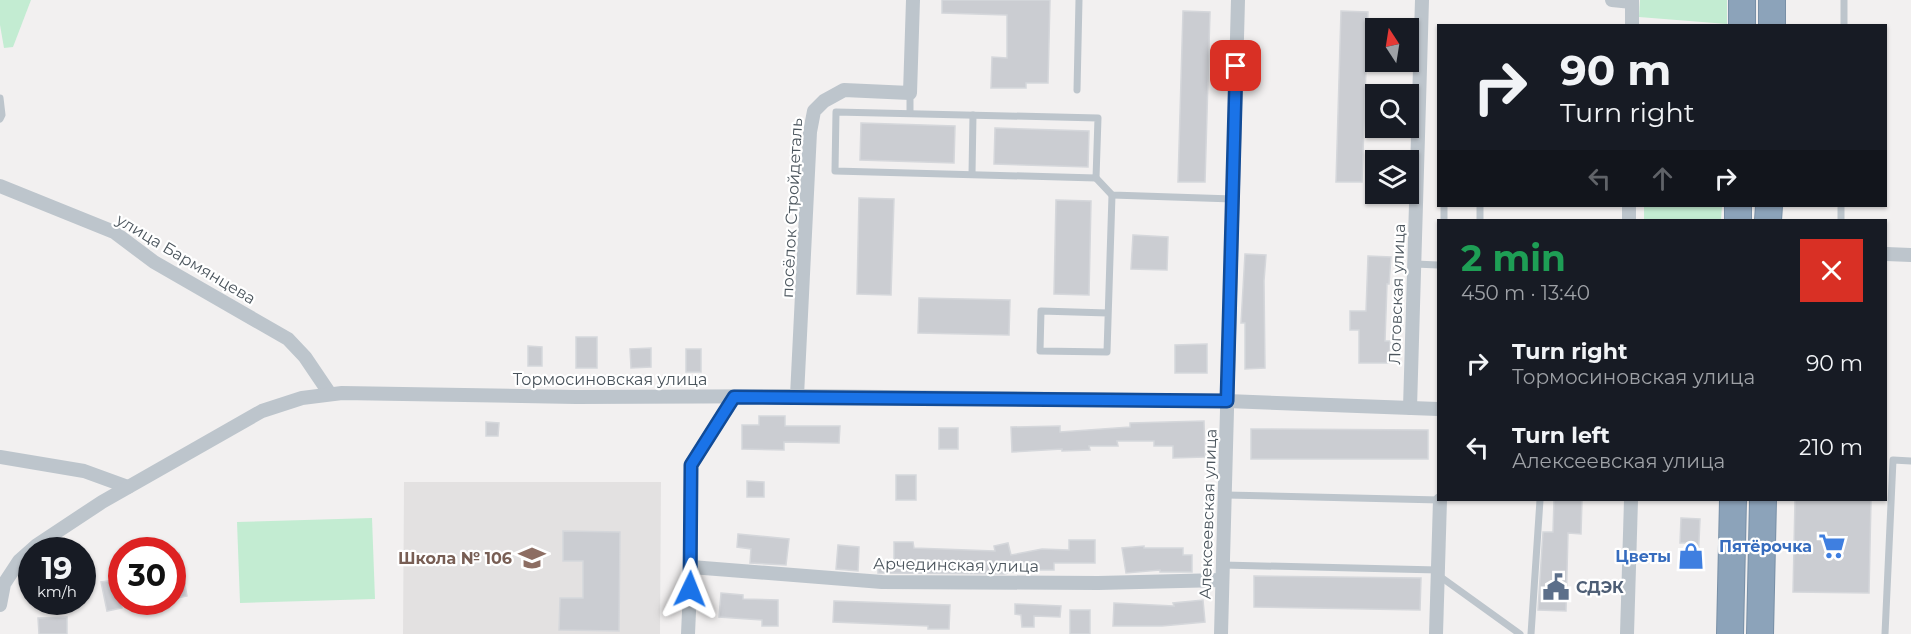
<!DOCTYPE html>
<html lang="en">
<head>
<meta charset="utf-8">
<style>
  body { margin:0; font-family:Montserrat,sans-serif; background:#20242c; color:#f1f3f6; height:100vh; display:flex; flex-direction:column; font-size:22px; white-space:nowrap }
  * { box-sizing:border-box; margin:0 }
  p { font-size:20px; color:#9ea1a6 }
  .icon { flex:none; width:33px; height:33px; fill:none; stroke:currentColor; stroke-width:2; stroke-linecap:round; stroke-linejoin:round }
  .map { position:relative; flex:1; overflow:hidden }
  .drawer { position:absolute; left:1437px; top:219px; width:450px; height:282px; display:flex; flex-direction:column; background:#171b24; border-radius:0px; box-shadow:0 2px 4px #0004 }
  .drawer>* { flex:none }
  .guide { position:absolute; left:1437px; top:24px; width:450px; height:183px; border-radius:0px; box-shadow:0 2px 4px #0004; background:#171b24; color:#f1f3f6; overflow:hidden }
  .needle { width:39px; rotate:348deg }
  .tools { position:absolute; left:1365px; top:18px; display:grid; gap:12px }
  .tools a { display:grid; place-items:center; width:54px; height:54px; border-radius:0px; background:#171b24; box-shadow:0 2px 4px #0004; font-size:30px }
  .speed { position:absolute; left:18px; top:537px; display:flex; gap:12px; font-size:30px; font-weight:700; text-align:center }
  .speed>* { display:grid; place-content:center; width:78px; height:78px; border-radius:50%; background:#171b24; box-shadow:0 2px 4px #0004; line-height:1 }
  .speed small { font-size:15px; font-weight:400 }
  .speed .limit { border:9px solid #d22; background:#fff; color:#111 }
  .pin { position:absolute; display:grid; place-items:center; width:51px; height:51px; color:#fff; margin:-26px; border-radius:12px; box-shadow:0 3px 9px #0006 }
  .me { position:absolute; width:66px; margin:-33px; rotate:2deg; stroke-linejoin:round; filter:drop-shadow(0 0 4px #0008) }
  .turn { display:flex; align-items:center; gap:21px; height:126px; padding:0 24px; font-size:27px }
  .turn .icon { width:78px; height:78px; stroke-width:2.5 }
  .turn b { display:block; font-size:42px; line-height:51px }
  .lanes { display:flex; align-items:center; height:57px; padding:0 24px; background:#0003; justify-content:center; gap:30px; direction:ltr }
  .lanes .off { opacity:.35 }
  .round { display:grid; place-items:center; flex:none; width:63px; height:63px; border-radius:0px; background:#20242c }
  .headline { display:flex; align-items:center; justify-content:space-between; height:102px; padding:0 24px }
  h1 { font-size:36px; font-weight:700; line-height:45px; color:#1e9e55 }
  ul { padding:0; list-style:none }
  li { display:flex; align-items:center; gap:18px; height:84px; padding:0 24px }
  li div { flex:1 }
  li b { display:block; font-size:22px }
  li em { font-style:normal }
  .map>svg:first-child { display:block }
  .education { fill:#e3e1e1 }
  .green { fill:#c3ecd2 }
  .building { fill:#cbcdd2; stroke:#d5d7db; stroke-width:1.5 }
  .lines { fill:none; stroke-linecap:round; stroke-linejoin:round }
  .highway-casing { stroke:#788fa6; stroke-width:28 }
  .lane { stroke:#bdc5cc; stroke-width:7 }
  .street { stroke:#bdc5cc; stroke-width:14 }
  .highway { stroke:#8ca3ba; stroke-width:26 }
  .route-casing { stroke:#114b97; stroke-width:15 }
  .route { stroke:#1a73e8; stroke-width:10 }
  .labels { text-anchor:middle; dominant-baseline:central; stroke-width:4.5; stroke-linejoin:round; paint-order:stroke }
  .street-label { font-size:16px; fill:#4a545c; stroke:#fff }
  .shop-label { font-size:16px; font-weight:bold; fill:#366cbe; stroke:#fff; text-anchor:end }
  .education-label { font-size:16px; font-weight:bold; fill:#785e54; stroke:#fff; text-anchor:end }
  .service-label { font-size:16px; font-weight:bold; fill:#4e5e75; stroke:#fff; text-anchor:start }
</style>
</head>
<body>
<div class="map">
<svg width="1911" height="634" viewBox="0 0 1911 634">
  <rect width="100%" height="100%" fill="#f2f0f0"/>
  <polygon class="education" points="404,482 661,482 660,634 403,634"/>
  <g class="green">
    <polygon points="0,0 31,0 13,47 4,48 0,25"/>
    <polygon points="1640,0 1727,0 1727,24 1639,17"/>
    <polygon points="1644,206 1722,206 1721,220 1644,220"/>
    <polygon points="372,518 375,599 240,603 237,522"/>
  </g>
  <g class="building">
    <polygon points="942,0 1050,0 1048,83 1026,83 1026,88 991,88 992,57 1007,58 1007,15 942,13"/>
    <polygon points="1183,11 1210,12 1205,182 1178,182"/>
    <polygon points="1341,11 1368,12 1362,182 1336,182"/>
    <polygon points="861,123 955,126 954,163 860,160"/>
    <polygon points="995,128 1089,131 1088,167 994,164"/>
    <polygon points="859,198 894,199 891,295 857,294"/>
    <polygon points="1056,200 1091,201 1089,295 1054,294"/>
    <polygon points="1133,235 1168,237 1167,270 1131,269"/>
    <polygon points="1245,254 1266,255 1264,281 1265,368 1245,369 1245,323 1241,323"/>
    <polygon points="1368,256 1391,257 1389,284 1387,284 1385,341 1390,341 1389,363 1359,363 1359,330 1350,330 1350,311 1366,311"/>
    <polygon points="919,298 1010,300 1009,335 918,333"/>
    <rect x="576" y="337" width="21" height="31"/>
    <polygon points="1207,344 1207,373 1175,373 1175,345"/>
    <polygon points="528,346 542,347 542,366 528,366"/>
    <polygon points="651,348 651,367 631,368 630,349"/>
    <rect x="686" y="349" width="15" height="23"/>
    <polygon points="759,416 785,416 785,426 840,426 839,443 784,442 784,450 742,449 742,425 759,425"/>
    <polygon points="1204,421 1205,457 1173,458 1173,446 1154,446 1154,441 1117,441 1118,446 1089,446 1090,450 1062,451 1062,449 1012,452 1011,427 1060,426 1060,432 1130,427 1130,423"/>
    <polygon points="486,422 499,423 498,436 486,436"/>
    <rect x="939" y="428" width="19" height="21"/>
    <polygon points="1251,429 1428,430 1428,459 1251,459"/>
    <rect x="896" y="475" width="20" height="25"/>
    <polygon points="747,481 764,482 764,497 747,497"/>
    <polygon points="1554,500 1582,500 1581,534 1568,533 1566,611 1538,610 1543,532 1553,532"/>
    <polygon points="1795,500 1871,500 1869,593 1793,592"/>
    <polygon points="1681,518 1700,519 1698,564 1685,563 1686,543 1680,543"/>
    <polygon points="563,531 620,532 619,631 559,630 560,598 583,598 583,561 563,561"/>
    <polygon points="738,534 789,539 786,565 750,563 751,549 737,547"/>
    <polygon points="1069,540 1095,540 1095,563 1054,563 1054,570 1036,570 1036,567 1004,574 878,573 878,561 894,561 894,542 913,542 914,548 995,551 994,546 1008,543 1011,555 1042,549 1069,550"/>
    <polygon points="838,545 859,547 858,571 836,569"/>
    <polygon points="1144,546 1144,548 1183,548 1183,555 1192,555 1192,572 1160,572 1160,570 1126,573 1122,548"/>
    <polygon points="179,553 187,596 172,599 172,554"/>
    <polygon points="1254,576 1421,578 1420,610 1254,607"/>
    <polygon points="122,579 122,608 107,611 101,582"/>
    <polygon points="721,593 743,595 743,599 778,600 778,626 762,626 762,620 719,617"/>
    <polygon points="1203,600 1205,622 1162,626 1113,626 1114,603 1174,606 1173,603"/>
    <polygon points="834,601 950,605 949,629 928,629 928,626 833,622"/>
    <polygon points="1015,604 1061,606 1060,617 1034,616 1034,627 1022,627 1021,615 1015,614"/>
    <rect x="1070" y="610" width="20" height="24"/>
    <polygon points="67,617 67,634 39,634 38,618"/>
  </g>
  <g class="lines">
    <defs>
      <g id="highway">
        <polyline points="1742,26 1742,0"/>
        <polyline points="1772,26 1772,0"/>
        <polyline points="1738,220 1738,206"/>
        <polyline points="1768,220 1769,206"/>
        <polyline points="1730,634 1733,500"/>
        <polyline points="1760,634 1763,500"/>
      </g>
    </defs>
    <use href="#highway" class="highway-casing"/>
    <g class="lane">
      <polyline points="1844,26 1844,0"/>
      <polyline points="1077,90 1079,0"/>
      <polyline points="0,98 2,115 0,119"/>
      <polygon points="836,112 1098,118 1096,178 835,171"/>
      <polyline points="910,113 910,93"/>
      <polyline points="972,174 973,115"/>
      <polyline points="1096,178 1112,195 1233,199"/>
      <polyline points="1444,220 1444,206"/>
      <polyline points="1480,220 1480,206"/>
      <polyline points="1841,220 1841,206"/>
      <polyline points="1415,264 1438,265"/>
      <polyline points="1108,313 1041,311 1040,351 1107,352 1112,195"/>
      <polyline points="1226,495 1440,500"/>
      <polyline points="1223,565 1438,570"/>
      <polyline points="1438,575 1520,634"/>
      <polyline points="1531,634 1540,500"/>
      <polyline points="1885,634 1893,460 1911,461"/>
    </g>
    <g class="street">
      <polyline points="1612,0 1632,2"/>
      <polyline points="1632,26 1632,0"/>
      <polyline points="0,186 114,232 154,262 288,339 305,357 330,394"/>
      <polyline points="1629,220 1629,206"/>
      <polyline points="1886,254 1911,255"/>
      <polyline points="797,396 810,132 814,111 824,101 844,90 910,93 913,0"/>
      <polyline points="1410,408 1422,0"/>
      <polyline points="0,457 84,471 128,487"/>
      <polyline points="691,567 882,582 1098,583 1222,580"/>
      <polyline points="0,605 4,584 19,561 37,545 102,502 262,411 302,398 342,393 576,397 797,396 1227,401 1438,409"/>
      <polyline points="688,634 691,567 691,465 734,397"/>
      <polyline points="1221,634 1238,0"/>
      <polyline points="1436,634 1440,500"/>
      <polyline points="1627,634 1631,500"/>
    </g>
    <use href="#highway" class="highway"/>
  </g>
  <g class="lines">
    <defs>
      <polyline id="route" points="690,589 691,465 734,397 1227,401 1236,66"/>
    </defs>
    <use href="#route" class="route-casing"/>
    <use href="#route" class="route"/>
  </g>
  <defs>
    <symbol id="supermarket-bare" viewBox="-9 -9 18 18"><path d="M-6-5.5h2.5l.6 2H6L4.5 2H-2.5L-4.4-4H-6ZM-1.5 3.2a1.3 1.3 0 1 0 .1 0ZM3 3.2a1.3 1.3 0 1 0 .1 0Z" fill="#3f7fe0" stroke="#fff" stroke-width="2.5" paint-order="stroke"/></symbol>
    <symbol id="shop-bare" viewBox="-9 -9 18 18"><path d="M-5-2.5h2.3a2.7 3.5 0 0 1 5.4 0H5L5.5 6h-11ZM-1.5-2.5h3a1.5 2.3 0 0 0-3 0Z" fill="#3f7fe0" stroke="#fff" stroke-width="2.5" paint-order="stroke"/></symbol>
    <symbol id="school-bare" viewBox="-9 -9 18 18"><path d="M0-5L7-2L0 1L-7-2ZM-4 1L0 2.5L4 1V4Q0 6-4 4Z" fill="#8d6e63" stroke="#fff" stroke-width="2.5" paint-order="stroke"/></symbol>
    <symbol id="civic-bare" viewBox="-9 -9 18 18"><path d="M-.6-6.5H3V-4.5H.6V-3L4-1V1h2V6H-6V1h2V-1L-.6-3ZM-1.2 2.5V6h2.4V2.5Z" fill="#5c6f8a" stroke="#fff" stroke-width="2.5" paint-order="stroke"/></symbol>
  </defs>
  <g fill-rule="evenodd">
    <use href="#supermarket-bare" x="1813" y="527" width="38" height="38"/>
    <use href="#shop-bare" x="1672" y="537" width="38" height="38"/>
    <use href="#school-bare" x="513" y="539" width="38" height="38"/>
    <use href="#civic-bare" x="1537" y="568" width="38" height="38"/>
  </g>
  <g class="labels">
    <g class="street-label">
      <text transform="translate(792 208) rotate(-87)">посёлок Стройдеталь</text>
      <text transform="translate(186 259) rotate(31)">улица Бармянцева</text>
      <text transform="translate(1397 294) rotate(-88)">Логовская улица</text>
      <text x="610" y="379">Тормосиновская улица</text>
      <text transform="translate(1208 514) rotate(-88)">Алексеевская улица</text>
      <text transform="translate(956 565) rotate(1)">Арчединская улица</text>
    </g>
    <g class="shop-label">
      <text x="1812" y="546">Пятёрочка</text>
      <text x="1671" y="556">Цветы</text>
    </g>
    <g class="education-label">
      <text x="512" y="558">Школа № 106</text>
    </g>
    <g class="service-label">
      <text x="1576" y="587">СДЭК</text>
    </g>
  </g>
</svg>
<div class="tools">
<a><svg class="needle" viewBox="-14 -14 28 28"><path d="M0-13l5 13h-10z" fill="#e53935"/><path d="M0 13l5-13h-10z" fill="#9ea1a6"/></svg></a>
<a><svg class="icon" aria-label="search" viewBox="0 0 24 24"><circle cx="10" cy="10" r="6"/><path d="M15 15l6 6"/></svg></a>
<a><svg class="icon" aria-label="layers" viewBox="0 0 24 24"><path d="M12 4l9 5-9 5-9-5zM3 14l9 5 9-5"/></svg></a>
</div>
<div class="speed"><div>19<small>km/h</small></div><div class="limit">30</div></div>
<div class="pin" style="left:1236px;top:66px;background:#d93025"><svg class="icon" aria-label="arrive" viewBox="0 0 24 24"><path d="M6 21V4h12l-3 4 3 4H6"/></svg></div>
<svg class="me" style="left:690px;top:589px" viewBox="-20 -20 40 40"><path d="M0-17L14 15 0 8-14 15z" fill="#1a73e8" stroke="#fff" stroke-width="4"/></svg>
<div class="guide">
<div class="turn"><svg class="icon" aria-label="right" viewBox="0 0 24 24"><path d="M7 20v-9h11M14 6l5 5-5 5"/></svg><div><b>90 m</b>Turn right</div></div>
<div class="lanes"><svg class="icon off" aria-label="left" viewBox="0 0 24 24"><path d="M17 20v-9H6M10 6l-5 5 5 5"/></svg><svg class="icon off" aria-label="ahead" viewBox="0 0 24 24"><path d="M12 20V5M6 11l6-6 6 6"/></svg><svg class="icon" aria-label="right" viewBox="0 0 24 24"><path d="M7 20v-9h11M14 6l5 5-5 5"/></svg></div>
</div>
<section class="drawer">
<div class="headline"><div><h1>2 min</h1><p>450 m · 13:40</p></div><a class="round" style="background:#d93025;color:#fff"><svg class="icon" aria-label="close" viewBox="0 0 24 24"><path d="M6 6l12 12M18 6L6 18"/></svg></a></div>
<ul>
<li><svg class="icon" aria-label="right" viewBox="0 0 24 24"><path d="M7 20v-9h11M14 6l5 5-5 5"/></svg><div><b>Turn right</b><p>Тормосиновская улица</p></div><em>90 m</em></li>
<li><svg class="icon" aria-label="left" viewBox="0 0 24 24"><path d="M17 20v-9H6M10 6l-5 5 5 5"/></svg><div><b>Turn left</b><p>Алексеевская улица</p></div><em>210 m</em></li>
</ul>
</section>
</div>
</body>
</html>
